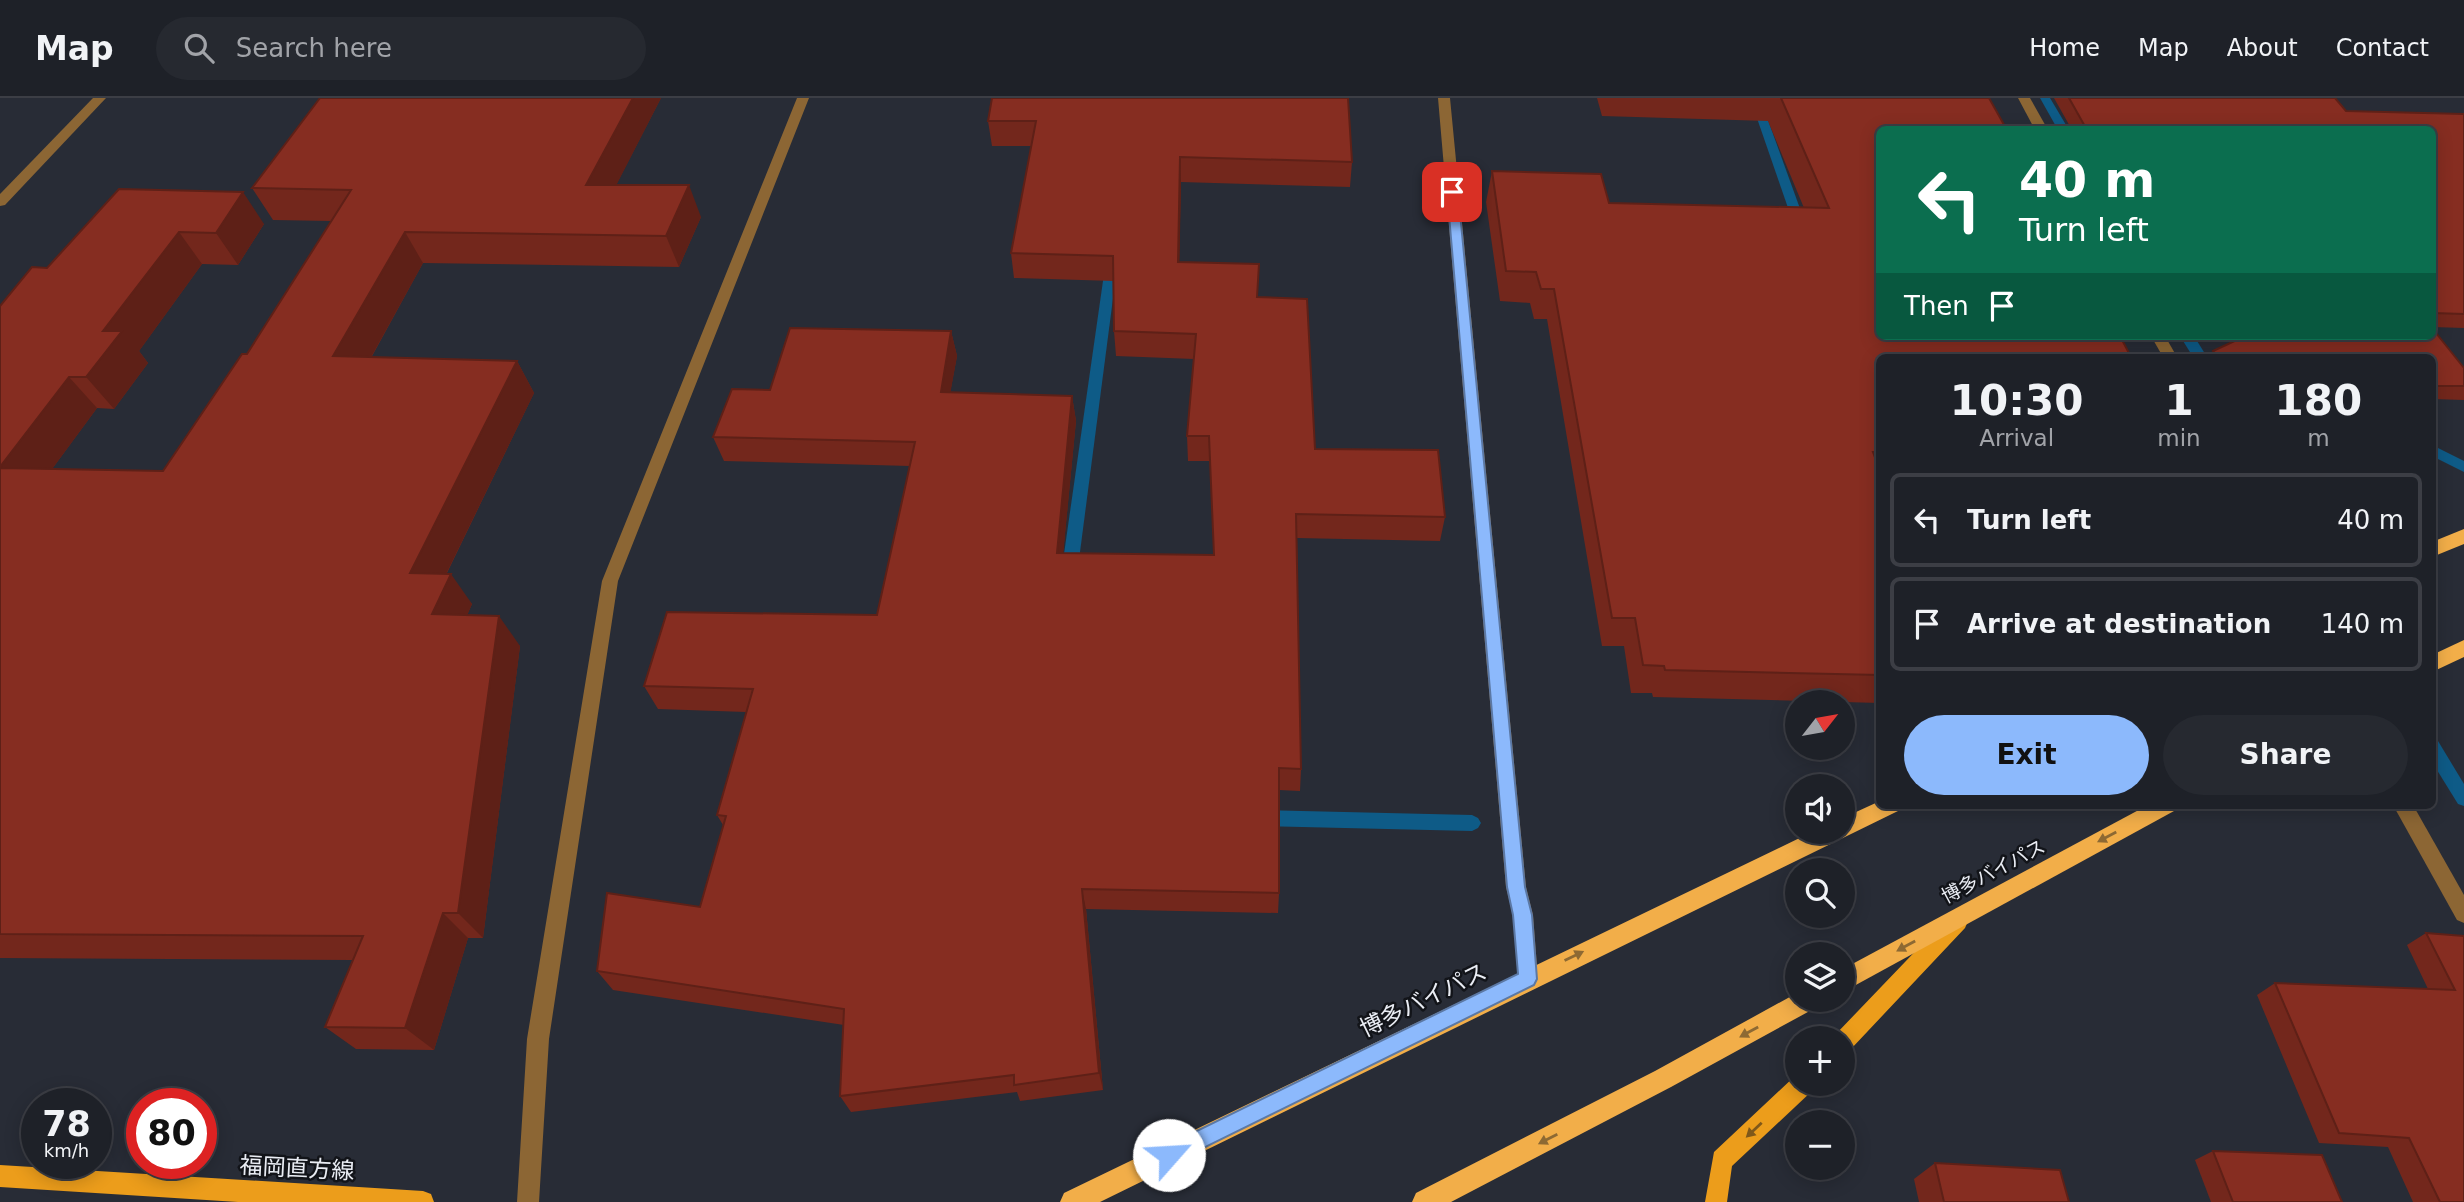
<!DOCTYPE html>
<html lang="en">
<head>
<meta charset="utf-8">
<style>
  body { margin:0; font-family:"DejaVu Sans","Noto Sans JP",sans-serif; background:#262930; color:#f1f3f6; height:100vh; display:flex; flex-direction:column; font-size:26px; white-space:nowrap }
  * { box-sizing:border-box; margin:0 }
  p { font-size:23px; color:#a1a3a8 }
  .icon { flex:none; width:38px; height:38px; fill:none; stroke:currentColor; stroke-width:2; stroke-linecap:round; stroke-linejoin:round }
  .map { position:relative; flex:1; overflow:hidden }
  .sheet { position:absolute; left:1876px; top:256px; width:560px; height:455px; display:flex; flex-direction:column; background:#1e2128; border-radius:10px; box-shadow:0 4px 18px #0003,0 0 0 2px #3c3e45 }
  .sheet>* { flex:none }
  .top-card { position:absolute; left:1876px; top:28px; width:560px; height:214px; border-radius:10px; box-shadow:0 4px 18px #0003,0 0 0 2px #3c3e45; background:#0b6e4f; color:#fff; overflow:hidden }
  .needle { width:46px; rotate:59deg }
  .buttons { position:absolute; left:1785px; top:592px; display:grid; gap:14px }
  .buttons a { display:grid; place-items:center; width:70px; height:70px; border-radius:50%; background:#1e2128; box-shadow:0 4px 18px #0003,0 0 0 2px #3c3e45; font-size:35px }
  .speed { position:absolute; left:21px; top:990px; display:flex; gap:14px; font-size:35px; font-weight:700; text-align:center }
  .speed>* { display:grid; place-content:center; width:91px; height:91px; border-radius:50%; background:#1e2128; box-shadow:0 4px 18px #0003,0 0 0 2px #3c3e45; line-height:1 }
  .speed small { font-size:18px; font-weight:400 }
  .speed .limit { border:10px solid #d22; background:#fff; color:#111 }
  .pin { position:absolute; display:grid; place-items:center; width:60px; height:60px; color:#fff; margin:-30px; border-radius:14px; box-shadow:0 4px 10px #0006 }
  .me { position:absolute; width:77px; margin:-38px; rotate:64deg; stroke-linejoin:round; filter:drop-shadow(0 0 5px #0008) }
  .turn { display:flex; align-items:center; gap:24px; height:147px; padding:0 28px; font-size:32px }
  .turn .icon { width:91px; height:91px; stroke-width:2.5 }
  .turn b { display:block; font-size:49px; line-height:60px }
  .then { display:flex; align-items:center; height:66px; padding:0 28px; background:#0003; gap:14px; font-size:26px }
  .eta { display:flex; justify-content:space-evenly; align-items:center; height:119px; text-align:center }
  .eta b { font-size:42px; font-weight:700; line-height:49px }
  .cta { display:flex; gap:14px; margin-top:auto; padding:14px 28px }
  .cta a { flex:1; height:80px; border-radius:42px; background:#8cb9fc; color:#111; font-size:28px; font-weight:700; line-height:80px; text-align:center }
  .cta a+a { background:#262930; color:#f1f3f6 }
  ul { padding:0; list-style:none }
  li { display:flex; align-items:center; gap:21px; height:94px; margin:0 14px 10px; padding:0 14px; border:4px solid #3c3e45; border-radius:10px }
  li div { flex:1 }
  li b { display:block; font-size:26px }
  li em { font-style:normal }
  header { display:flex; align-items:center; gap:42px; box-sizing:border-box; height:98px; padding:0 35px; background:#1e2128; border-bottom:2px solid #3c3e45 }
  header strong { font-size:33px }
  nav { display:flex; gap:38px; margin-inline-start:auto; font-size:24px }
  .search { width:490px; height:63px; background:#262930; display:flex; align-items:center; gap:18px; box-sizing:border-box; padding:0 24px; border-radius:38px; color:#a1a3a8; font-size:26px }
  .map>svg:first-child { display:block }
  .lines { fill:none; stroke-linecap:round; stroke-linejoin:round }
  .stream { fill:#0e5b87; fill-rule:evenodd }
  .minor { fill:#8c6634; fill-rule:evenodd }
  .tertiary { fill:#8c6634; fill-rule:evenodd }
  .primary { fill:#ec9d1b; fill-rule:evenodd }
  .trunk { fill:#f2ae49; fill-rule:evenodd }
  .wall { fill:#73271c }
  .shaded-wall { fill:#5e2017 }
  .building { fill:#862d21; stroke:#5e2017; stroke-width:2 }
  .oneway { fill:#8d6933 }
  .oneway2 { fill:#7f581a }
  .route { fill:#8cb9fc; stroke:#5b78a4; stroke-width:2 }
  .labels { text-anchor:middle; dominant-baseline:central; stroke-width:5; stroke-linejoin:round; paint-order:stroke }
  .street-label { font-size:19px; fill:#eaedf4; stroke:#121419 }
  .near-street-label { font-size:23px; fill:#eaedf4; stroke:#121419 }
</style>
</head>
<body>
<header>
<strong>Map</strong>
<div class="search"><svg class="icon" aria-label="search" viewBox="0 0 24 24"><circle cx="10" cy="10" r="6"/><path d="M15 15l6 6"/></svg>Search here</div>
<nav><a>Home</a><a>Map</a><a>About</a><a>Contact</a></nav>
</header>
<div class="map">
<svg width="2464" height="1104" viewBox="0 0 2464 1104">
  <rect width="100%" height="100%" fill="#282c36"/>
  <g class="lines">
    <g class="stream">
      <polygon points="1750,0 1760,0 1807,130 1805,133 1801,134 1795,130"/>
      <polygon points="2040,0 2050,0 2069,32 2058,32"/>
      <polygon points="1112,158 1118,162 1077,477 1069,483 1061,477 1106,162"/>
      <polygon points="2180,238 2194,238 2207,259 2193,259"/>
      <polygon points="2224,238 2241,238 2275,259 2258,259"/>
      <polygon points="2432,347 2464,363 2464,374 2432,358"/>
      <polygon points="2432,641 2438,643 2464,686 2464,708 2458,706 2432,664"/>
      <polygon points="1257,712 1472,717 1478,720 1481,725 1478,730 1472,733 1257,728 1251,725 1248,720 1251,715"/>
    </g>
    <g class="minor">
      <polygon points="1438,0 1450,0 1526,789 1533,817 1538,881 1535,888 1528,891 1521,888 1518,881 1513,817 1506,789"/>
      <polygon points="2018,0 2030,0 2048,32 2035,32"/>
      <polygon points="2151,238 2165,238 2177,259 2163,259"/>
      <polygon points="2393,707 2413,707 2464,797 2464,825 2457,822"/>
    </g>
    <g class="tertiary">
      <polygon points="93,0 106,0 5,107 0,108 0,96"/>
      <polygon points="797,0 809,0 618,483 549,941 539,1104 517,1104 527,941 602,483"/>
    </g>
    <g class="primary">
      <polygon points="1958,814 1965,816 1968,823 1965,830 1851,951 1843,954 1843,940 1834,940 1835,937 1951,816"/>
      <polygon points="1796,977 1797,985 1815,985 1812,993 1732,1068 1727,1104 1705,1104 1714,1054"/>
      <polygon points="0,1067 423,1093 431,1096 434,1104 238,1104 0,1089"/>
    </g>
    <g class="trunk">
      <polygon points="2464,431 2464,446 2432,459 2432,444"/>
      <polygon points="2464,542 2464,559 2432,574 2432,557"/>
      <polygon points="1880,703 1880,707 1901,707 1898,713 1100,1104 1060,1104 1064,1095 1814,733 1843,733 1843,720"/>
      <polygon points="2148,707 2177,707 2174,713 1843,894 1843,871"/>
      <polygon points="1797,895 1797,901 1820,901 1817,909 1671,989 1451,1104 1412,1104 1416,1095 1655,973"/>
    </g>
  </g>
  <g class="wall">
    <polygon points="320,0 661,0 616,87 701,119 679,169 423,165 371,260 517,263 534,295 447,475 472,506 467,517 520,548 483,840 468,840 434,952 356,951 325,929 353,862 0,860 0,208 47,170 119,91 264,126 238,167 202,166 139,253 148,265 114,311 97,310 52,371 163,373 247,256 332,123 273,122 252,90"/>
    <polygon points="992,0 1352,64 1350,89 1181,84 1179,164 1258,199 1315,351 1445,419 1440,443 1297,440 1301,671 1300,693 1279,692 1279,795 1278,815 1086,811 1103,992 1020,1003 1017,994 851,1014 840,998 844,927 613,892 597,873 700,809 723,727 717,717 746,614 658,611 644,588 877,517 910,368 724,363 713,339 770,292 951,233 957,258 950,295 1072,298 1076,323 1063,455 1214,457 1210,363 1188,363 1187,338 1194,261 1116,258 1114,233 1114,183 1014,180 1011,155 1031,48 992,48 988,23"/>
    <polygon points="1597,0 1989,0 1880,259 1880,605 1653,599 1652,595 1631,595 1624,548 1602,548 1547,221 1534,221 1530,205 1500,203 1486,104 1492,73 1609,105 1804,110 1768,23 1602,18"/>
    <polygon points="2054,0 2335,0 2346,13 2464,16 2464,230 2432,229 2432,32 2072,32"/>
    <polygon points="2432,230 2464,270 2464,302 2432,301 2432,259 2209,259 2213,253 2237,243 2240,238 2432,238"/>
    <polygon points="2426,835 2464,838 2464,1104 2413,1104 2388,1049 2319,1045 2257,897 2275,885 2428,891 2407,847"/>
    <polygon points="2213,1053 2342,1104 2211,1104 2195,1062"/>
    <polygon points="1935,1065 2069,1104 1919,1104 1914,1081"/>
  </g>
  <g class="shaded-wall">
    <polygon points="633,0 661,0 600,119 586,87"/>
    <polygon points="1180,59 1181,84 1179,189 1178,164"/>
    <polygon points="689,87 701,119 679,169 666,138"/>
    <polygon points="243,94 264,126 238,167 216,135"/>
    <polygon points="179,134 202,166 139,253 148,265 114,311 86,279 103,233"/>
    <polygon points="405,134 423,165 354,290 333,258"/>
    <polygon points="951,233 957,258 946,319 941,294"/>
    <polygon points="517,263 534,295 432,505 410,475"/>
    <polygon points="69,279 97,310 30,401 0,372 0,369"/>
    <polygon points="1072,298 1076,323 1061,479 1057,455"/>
    <polygon points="451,476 472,506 455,546 432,516"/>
    <polygon points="499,518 520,548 483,840 458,815"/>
    <polygon points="1082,791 1086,811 1103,992 1099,975"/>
    <polygon points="443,815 468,840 434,952 405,930"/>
  </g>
  <g class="building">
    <polygon points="320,0 633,0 586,87 689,87 666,138 405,134 333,258 517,263 410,475 451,476 432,516 499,518 458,815 443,815 405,930 325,929 363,838 0,836 0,370 163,373 242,256 247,256 351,92 252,90"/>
    <polygon points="992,0 1348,0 1352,64 1180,59 1178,164 1259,166 1257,199 1307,201 1315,351 1438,352 1445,419 1296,416 1301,671 1279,670 1279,795 1082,791 1099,975 1014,987 1014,977 840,998 844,911 597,873 607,795 700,809 726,718 717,717 753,591 644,588 667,514 877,517 915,344 713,339 732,291 770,292 790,230 951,233 941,294 1072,298 1057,455 1214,457 1209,338 1187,338 1196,236 1114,233 1113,158 1011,155 1036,23 988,23"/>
    <polygon points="1781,0 1989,0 2007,32 1880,32 1880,238 2120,238 2131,259 1880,259 1880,354 1873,354 1880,373 1880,577 1665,572 1664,568 1643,567 1635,520 1612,520 1554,191 1541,191 1536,174 1506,173 1492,73 1601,76 1609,105 1829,110"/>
    <polygon points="2069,0 2335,0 2346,13 2464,16 2464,216 2432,215 2432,32 2087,32"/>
    <polygon points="119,91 243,94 216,135 179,134 103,233 122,233 86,279 69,279 0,369 0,208 32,169 47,170"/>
    <polygon points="2432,230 2464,270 2464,288 2432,288 2432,259 2217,259 2213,253 2237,242 2240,238 2432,238"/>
    <polygon points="2426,835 2464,838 2464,1104 2440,1104 2409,1040 2339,1035 2275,885 2455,892"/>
    <polygon points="2213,1053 2322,1057 2342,1104 2233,1104"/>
    <polygon points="1935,1065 2060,1072 2069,1104 1944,1104"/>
  </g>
  <defs><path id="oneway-solid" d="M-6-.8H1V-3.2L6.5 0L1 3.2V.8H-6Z" transform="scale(1.75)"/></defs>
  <g class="oneway">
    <use href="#oneway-solid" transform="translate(2107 739) rotate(152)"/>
    <use href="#oneway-solid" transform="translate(1906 848) rotate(151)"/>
    <use href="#oneway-solid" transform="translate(1574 858) rotate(-26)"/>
    <use href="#oneway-solid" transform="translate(1749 934) rotate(151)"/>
    <use href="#oneway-solid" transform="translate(1548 1041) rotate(153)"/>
  </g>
  <use class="oneway2" href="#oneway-solid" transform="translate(1754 1032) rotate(137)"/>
  <polygon class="route" points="1452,90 1458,94 1525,789 1532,817 1537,881 1534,887 1169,1067 1162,1064 1159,1057 1162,1050 1518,876 1513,817 1507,789 1447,94"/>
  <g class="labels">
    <g class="street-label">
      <text transform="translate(1993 773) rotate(-28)">博多バイパス</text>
    </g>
    <g class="near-street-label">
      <text transform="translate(1423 902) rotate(-26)">博多バイパス</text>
      <text transform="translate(297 1070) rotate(3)">福岡直方線</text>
    </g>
  </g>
</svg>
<div class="buttons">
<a><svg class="needle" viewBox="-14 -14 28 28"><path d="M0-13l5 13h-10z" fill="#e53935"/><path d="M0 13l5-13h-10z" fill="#a1a3a8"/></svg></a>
<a><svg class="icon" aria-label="sound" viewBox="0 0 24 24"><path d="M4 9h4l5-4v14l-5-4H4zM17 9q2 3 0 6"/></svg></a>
<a><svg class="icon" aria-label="search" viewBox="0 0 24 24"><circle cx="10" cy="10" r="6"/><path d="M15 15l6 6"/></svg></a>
<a><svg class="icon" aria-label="layers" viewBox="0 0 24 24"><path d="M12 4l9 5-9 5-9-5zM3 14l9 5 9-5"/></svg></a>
<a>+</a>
<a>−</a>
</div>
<div class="speed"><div>78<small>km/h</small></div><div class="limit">80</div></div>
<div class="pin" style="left:1452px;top:94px;background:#d93025"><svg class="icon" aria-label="arrive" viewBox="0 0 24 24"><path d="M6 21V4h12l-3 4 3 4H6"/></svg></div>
<svg class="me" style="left:1169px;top:1057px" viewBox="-20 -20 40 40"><circle r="19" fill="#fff"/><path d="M0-13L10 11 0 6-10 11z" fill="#8cb9fc"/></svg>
<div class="top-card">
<div class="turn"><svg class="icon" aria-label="left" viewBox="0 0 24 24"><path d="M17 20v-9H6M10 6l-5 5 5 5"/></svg><div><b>40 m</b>Turn left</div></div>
<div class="then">Then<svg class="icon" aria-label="arrive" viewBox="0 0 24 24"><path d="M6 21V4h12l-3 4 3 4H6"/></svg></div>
</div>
<section class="sheet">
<div class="eta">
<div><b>10:30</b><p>Arrival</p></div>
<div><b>1</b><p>min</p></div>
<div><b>180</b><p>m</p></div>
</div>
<ul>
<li><svg class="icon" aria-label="left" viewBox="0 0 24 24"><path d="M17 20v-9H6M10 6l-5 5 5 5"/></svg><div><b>Turn left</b></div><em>40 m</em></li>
<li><svg class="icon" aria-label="arrive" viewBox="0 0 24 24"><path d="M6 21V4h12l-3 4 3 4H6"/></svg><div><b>Arrive at destination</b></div><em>140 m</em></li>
</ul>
<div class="cta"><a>Exit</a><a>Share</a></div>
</section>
</div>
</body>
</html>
